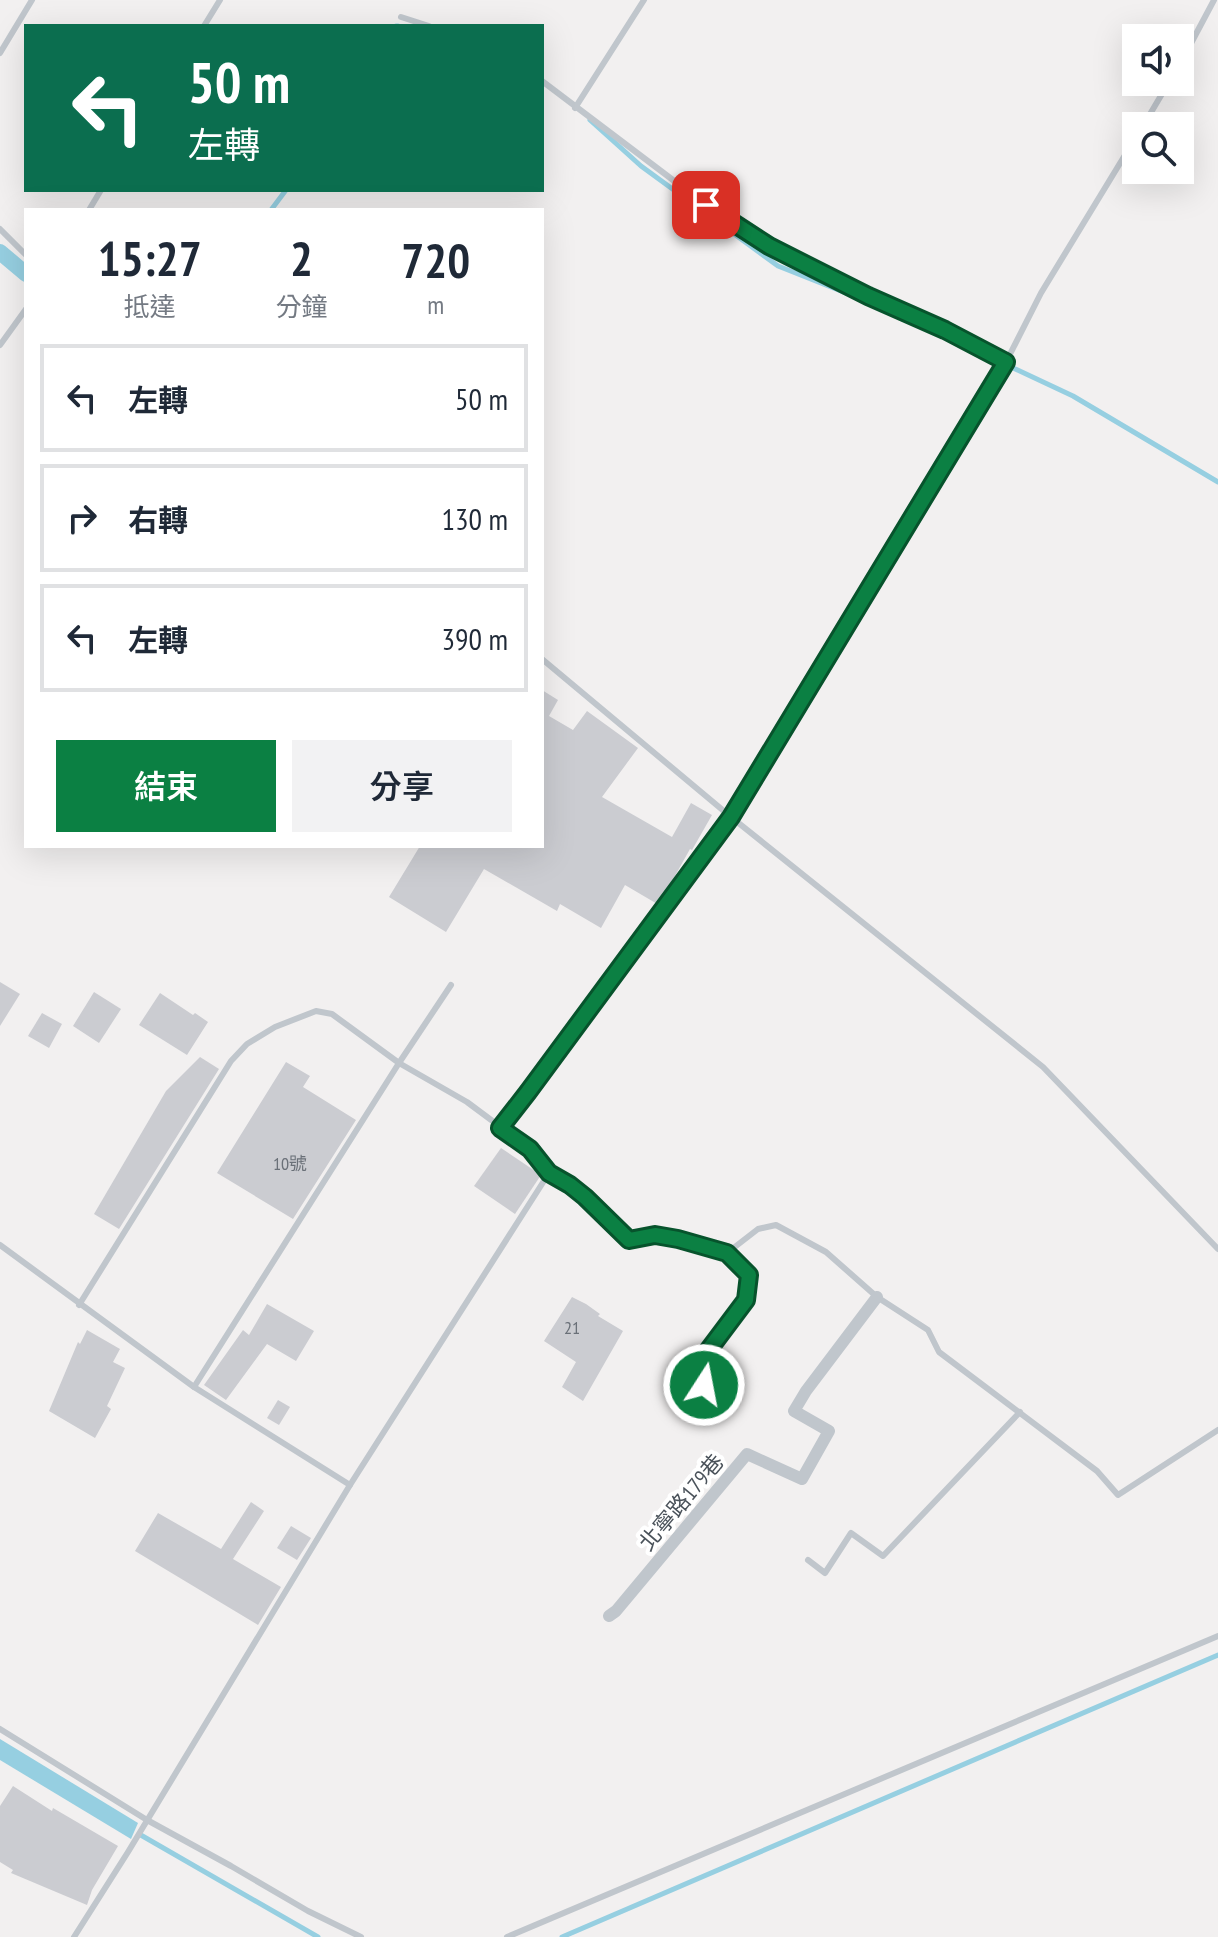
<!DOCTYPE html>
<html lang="zh-TW">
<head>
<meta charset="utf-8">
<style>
  body { margin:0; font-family:"PT Sans Narrow","Noto Sans TC",sans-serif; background:#f2f2f3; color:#1f2937; height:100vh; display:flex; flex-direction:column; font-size:30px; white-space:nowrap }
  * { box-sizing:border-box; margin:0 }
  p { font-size:26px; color:#747a83 }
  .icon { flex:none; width:44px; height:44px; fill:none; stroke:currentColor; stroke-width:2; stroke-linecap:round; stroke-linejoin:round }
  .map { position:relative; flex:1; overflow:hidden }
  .side { position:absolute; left:24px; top:208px; width:520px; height:640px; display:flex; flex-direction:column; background:#fff; border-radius:0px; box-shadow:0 8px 32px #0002 }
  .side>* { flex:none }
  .guide { position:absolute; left:24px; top:24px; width:520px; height:168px; border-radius:0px; box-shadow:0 8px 32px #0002; background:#0b6e4f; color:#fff; overflow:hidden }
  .controls { position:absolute; left:1122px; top:24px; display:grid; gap:16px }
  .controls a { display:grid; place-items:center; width:72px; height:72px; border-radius:0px; background:#fff; box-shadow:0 8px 32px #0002; font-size:40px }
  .pin { position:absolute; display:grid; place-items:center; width:68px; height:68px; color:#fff; margin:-34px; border-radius:16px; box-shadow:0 4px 12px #0006 }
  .me { position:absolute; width:88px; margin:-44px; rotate:11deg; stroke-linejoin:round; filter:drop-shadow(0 0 6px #0008) }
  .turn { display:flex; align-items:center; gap:28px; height:168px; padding:0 32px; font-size:36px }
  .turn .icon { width:104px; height:104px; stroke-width:2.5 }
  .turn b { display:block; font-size:56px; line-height:68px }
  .eta { display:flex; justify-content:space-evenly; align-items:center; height:136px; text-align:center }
  .eta b { font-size:48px; font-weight:600; line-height:56px }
  .primary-button { display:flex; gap:16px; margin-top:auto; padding:16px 32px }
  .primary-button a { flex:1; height:92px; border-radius:0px; background:#0b8043; color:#fff; font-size:32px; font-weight:600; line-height:92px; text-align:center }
  .primary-button a+a { background:#f2f2f3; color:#1f2937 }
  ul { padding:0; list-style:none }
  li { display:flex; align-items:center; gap:24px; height:108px; margin:0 16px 12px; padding:0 16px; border:4px solid #e0e1e3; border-radius:0px }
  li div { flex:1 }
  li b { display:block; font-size:30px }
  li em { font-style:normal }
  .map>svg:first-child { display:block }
  .water { fill:#96cfe1 }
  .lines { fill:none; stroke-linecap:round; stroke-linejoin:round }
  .stream { stroke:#96cfe1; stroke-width:5 }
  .canal { stroke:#96cfe1; stroke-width:16 }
  .building { fill:#cbccd1 }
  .service { stroke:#c0c6cc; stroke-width:6 }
  .minor { stroke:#c0c6cc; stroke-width:12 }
  .route-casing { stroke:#07532c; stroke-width:20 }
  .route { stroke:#0b8043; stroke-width:14 }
  .labels { text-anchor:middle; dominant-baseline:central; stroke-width:8; stroke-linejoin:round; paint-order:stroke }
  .number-label { font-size:18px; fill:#6a7078 }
  .street-label { font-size:22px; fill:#4a525a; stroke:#fff }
</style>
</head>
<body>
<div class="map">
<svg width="1218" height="1937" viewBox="0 0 1218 1937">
  <rect width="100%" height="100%" fill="#f2f0f0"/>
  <polygon class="water" points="0,1739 138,1823 131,1839 0,1760"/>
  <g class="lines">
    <g class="stream">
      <polyline points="396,26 398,26"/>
      <polyline points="590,120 641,166 778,266 851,295 988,356"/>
      <polyline points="271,210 286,190"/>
      <polyline points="1011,367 1073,396 1218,482"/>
      <polyline points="139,1834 318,1937"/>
      <polyline points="562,1937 1218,1655"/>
    </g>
    <polyline class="canal" points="0,252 26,274"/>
  </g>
  <g class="building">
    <polygon points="542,690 558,700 549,716 573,730 587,711 638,748 602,797 672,837 691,803 712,815 692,850 690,849 666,892 667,893 659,905 625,885 601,928 560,904 557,911 484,869 446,932 389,897 420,846 542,846"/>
    <polygon points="0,982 20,994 0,1026"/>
    <polygon points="94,992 121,1009 99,1043 73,1026"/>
    <polygon points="160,993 193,1015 195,1013 208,1022 187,1055 139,1025"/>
    <polygon points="42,1013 62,1024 49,1048 28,1036"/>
    <polygon points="200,1057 219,1069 119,1229 94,1214 166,1091"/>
    <polygon points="286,1062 310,1076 303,1087 356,1120 293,1219 217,1173"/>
    <polygon points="501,1148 541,1175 515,1214 474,1186"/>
    <polygon points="572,1297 586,1304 600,1314 598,1316 623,1331 583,1401 562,1387 576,1362 544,1341"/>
    <polygon points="267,1304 314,1331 296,1361 267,1344 226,1400 204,1385 243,1330 249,1335"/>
    <polygon points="87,1330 120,1349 113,1362 125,1368 107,1406 111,1409 95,1438 49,1411 78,1342 80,1344"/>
    <polygon points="278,1400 290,1407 279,1425 267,1418"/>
    <polygon points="251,1502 264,1511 233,1559 281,1587 258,1625 135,1551 158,1513 221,1549"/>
    <polygon points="291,1526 311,1538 297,1560 277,1548"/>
    <polygon points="13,1786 52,1811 53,1808 118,1846 92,1890 87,1905 11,1873 13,1870 0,1862 0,1806"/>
  </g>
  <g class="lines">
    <g class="service">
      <polyline points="401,17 429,26"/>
      <polyline points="204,26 220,0"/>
      <polyline points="0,53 32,0"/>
      <polyline points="1180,64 1214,0"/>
      <polyline points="542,81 706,205 769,246 868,296 945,330 1006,362"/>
      <polyline points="575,108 644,0"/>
      <polyline points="1143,126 1169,82"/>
      <polyline points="89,210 101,190"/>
      <polyline points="0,229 26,255"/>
      <polyline points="0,345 26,309"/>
      <polyline points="542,659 731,817 1043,1067 1218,1249"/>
      <polyline points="500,1128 528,1092 731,817 1006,362 1041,293 1136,137"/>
      <polyline points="0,1245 194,1387 350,1485"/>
      <polyline points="727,1253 758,1229 776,1225 826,1252 877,1297 928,1330 939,1352 1097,1471 1118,1495 1218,1430"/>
      <polyline points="79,1305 231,1061 247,1044 275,1027 316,1011 332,1014 399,1063 467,1102 530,1149 549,1173 570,1185 585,1197 629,1240 655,1235 678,1239 727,1253 749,1275 746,1300 707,1352 704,1385 715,1404"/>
      <polyline points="194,1387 399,1063 451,985"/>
      <polyline points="808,1560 825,1573 851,1533 883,1556 1020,1412"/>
      <polyline points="0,1729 147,1820 231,1866 308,1911 361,1937"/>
      <polyline points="74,1937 128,1852 350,1485 549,1173"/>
      <polyline points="507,1937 1218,1636"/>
    </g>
    <polyline class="minor" points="609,1616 616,1611 747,1454 802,1479 829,1431 794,1411 806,1391 877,1297"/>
  </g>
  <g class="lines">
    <defs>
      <polyline id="route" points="704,1385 707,1352 746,1300 749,1275 727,1253 678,1239 655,1235 629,1240 585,1197 570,1185 549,1173 530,1149 500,1128 528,1092 731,817 1006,362 945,330 868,296 769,246 706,205"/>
    </defs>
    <use href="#route" class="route-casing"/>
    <use href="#route" class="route"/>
  </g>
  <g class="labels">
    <g class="number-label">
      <text x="290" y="1163">10號</text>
      <text x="572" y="1327">21</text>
    </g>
    <g class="street-label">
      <text transform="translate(681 1502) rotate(-50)">北寧路179巷</text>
    </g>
  </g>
</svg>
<div class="controls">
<a><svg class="icon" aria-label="sound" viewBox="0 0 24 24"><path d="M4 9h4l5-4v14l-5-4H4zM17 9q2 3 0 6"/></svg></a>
<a><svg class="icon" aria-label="search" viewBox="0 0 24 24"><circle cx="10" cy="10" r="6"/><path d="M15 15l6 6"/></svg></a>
</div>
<div class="pin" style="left:706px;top:205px;background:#d93025"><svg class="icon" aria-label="arrive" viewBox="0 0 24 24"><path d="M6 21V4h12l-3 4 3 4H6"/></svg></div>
<svg class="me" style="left:704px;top:1385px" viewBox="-20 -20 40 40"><circle r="17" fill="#0b8043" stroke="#fff" stroke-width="3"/><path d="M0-11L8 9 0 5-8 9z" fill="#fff"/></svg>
<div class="guide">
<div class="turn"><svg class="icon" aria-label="left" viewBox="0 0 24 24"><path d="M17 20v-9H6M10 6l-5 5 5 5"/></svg><div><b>50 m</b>左轉</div></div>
</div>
<section class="side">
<div class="eta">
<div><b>15:27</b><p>抵達</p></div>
<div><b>2</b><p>分鐘</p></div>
<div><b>720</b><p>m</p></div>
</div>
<ul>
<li><svg class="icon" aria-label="left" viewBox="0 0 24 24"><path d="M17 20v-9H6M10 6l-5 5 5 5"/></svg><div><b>左轉</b></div><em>50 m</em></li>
<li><svg class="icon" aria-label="right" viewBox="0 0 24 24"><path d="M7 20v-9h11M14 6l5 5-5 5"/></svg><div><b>右轉</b></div><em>130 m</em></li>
<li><svg class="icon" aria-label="left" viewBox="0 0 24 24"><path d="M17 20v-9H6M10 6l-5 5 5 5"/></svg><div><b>左轉</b></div><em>390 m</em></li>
</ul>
<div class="primary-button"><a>結束</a><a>分享</a></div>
</section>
</div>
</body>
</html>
